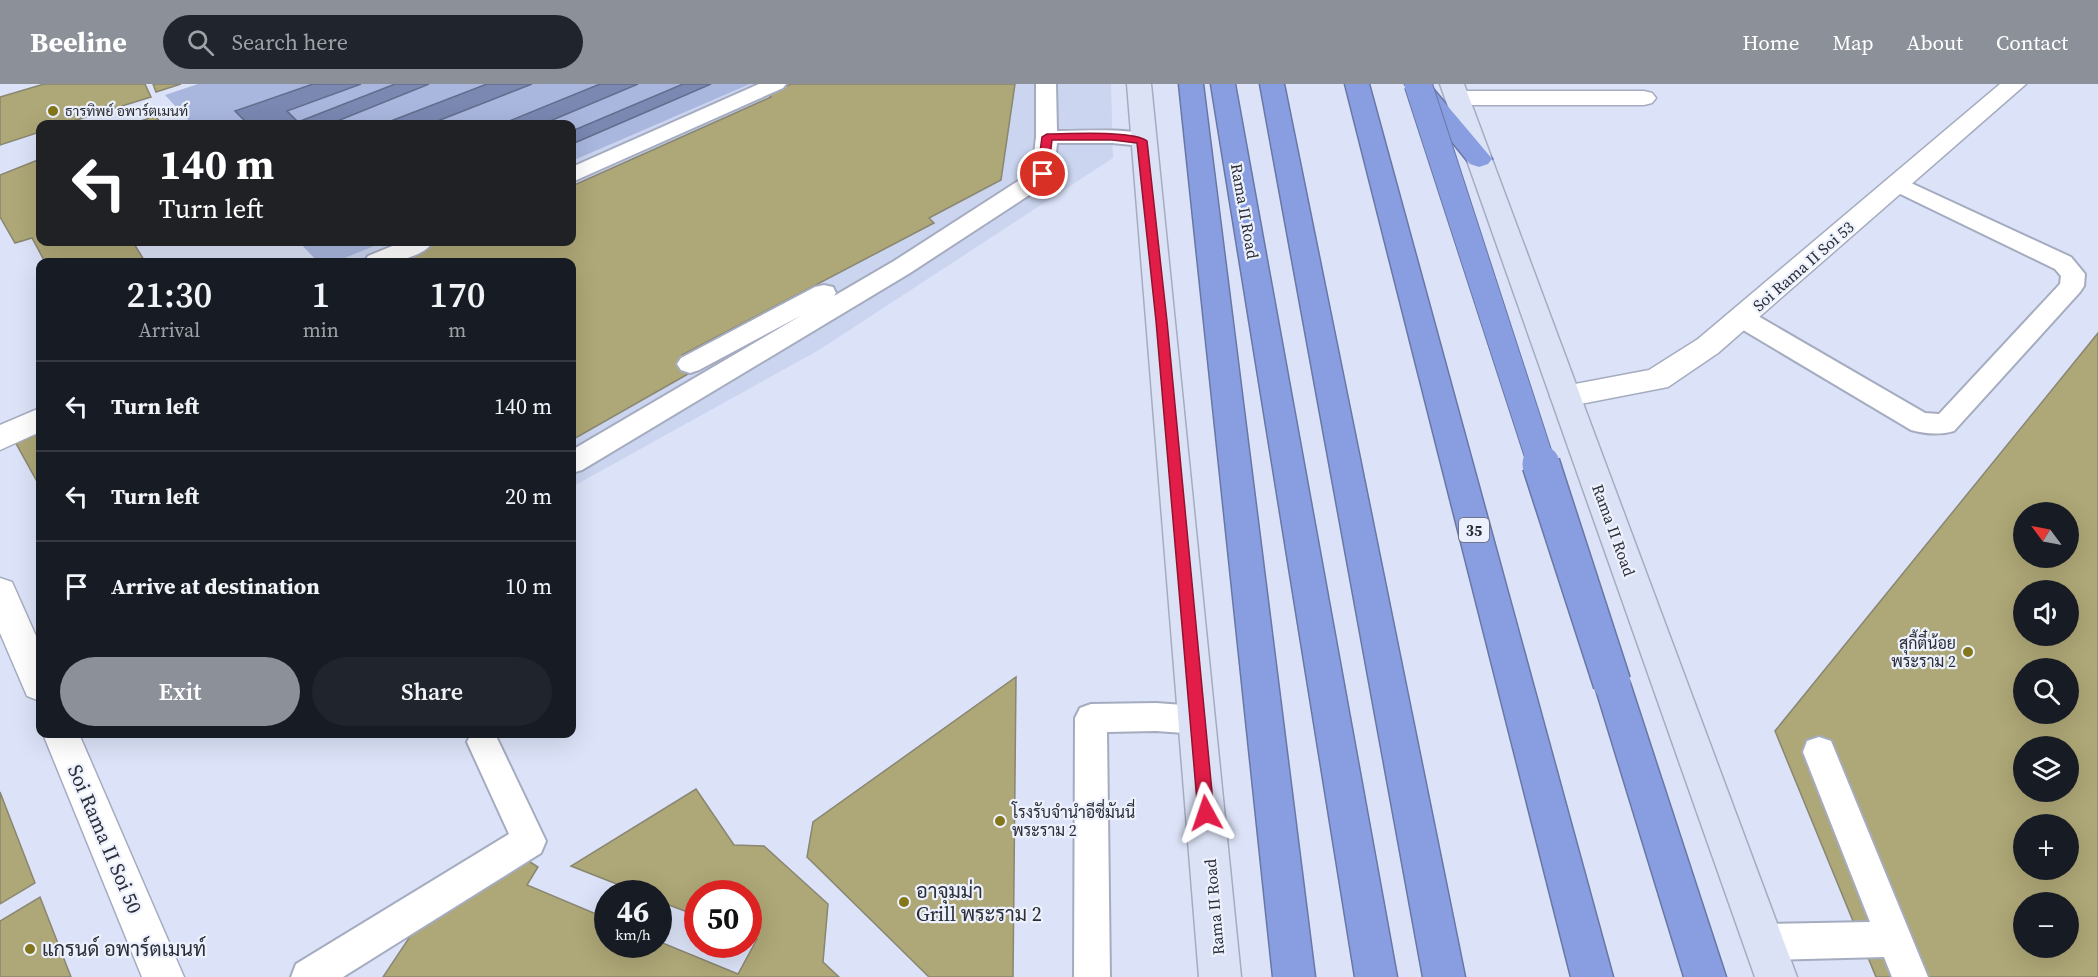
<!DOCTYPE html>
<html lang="en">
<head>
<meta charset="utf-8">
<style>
  body { margin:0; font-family:"Source Serif 4",Sarabun,serif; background:#20242c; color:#f1f3f6; height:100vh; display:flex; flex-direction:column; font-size:22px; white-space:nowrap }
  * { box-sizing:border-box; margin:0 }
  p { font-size:20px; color:#9ea1a6 }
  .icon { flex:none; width:33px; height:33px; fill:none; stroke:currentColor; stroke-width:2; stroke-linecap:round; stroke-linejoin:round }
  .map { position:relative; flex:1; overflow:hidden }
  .panel { position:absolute; left:36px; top:174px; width:540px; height:480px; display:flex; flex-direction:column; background:#171b24; border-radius:12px; box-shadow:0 6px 24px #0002 }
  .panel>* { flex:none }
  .hud { position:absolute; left:36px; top:36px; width:540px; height:126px; border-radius:12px; box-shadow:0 6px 24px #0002; background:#202124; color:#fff; overflow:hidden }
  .needle { width:39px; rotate:302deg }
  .fabs { position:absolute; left:2013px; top:418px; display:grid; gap:12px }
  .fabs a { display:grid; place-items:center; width:66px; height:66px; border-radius:50%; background:#171b24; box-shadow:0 6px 24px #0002; font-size:30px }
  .speed { position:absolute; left:594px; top:796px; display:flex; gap:12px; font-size:30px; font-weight:700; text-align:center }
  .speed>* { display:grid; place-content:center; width:78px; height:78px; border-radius:50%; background:#171b24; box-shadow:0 6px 24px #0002; line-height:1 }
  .speed small { font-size:15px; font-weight:400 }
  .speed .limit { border:9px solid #d22; background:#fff; color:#111 }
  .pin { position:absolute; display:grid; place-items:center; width:51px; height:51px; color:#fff; margin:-26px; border:3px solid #fff; border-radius:50%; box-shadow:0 2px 6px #0007 }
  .me { position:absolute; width:66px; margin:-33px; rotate:355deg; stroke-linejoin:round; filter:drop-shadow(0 0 4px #0008) }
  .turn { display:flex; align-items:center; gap:21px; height:126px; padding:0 24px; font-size:27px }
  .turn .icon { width:78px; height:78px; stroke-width:2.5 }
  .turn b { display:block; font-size:42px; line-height:51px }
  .eta { display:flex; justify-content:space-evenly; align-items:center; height:102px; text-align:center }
  .eta b { font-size:36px; font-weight:600; line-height:42px }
  .cta { display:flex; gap:12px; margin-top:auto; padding:12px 24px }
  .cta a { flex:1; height:69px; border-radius:36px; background:#8c9099; color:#fff; font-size:24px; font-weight:600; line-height:69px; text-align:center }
  .cta a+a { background:#20242c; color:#f1f3f6 }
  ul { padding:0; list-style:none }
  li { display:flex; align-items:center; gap:18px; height:90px; padding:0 24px; border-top:2px solid #363941 }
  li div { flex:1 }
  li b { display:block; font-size:22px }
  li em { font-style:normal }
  header { display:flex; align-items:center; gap:36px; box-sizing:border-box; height:84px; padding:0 30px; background:#8c9099; color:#fff }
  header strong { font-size:28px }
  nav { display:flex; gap:33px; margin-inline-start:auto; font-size:21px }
  .search { width:420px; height:54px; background:#20242c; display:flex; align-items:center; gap:15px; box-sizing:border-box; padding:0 21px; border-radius:33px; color:#9ea1a6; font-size:22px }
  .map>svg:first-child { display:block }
  .built { fill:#cbd5f0 }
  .green { fill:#a9b6de }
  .water { fill:#7a88b2; stroke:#636d8d; stroke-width:1.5 }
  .building { fill:#aea777; stroke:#898671; stroke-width:1.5; fill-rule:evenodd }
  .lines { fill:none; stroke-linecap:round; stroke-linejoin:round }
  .lane-casing { stroke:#a5acc0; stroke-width:4 }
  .street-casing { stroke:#a5acc0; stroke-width:3 }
  .secondary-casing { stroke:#a5acc0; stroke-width:3 }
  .highway-casing { stroke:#6877a5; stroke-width:3 }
  .lane { fill:#fff; fill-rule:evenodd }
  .street { fill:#fff; fill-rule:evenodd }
  .secondary { fill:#dce2f6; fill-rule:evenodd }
  .highway { fill:#899ee1; fill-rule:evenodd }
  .highway-bridge-far1-casing { stroke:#6877a5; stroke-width:29; stroke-linecap:butt }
  .highway-bridge-casing { stroke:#6877a5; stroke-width:40; stroke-linecap:butt }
  .highway-bridge-far1 { stroke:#899ee1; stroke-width:27 }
  .highway-bridge { stroke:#899ee1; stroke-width:37 }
  .route { fill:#e11d48; stroke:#92132f; stroke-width:1.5 }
  .poi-dot { fill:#84761a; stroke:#ecf1fd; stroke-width:2 }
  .labels { text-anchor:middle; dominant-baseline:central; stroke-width:4.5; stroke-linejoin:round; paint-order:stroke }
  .far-poi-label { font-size:14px; fill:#2c2e36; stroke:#ecf1fd; text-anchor:start }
  .shield { fill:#ecf1fd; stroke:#666872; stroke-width:1.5 }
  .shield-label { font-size:15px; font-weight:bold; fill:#2c2e36 }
  .street-label { font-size:16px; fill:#2c2e36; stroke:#ecf1fd }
  .poi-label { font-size:16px; fill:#2c2e36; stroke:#ecf1fd; text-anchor:end }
  .near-street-label { font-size:20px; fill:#2c2e36; stroke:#ecf1fd }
  .near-poi-label { font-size:20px; fill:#2c2e36; stroke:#ecf1fd; text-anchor:start }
</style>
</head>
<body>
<header>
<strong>Beeline</strong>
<div class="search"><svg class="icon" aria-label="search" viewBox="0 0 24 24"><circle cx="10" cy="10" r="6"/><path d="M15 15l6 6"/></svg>Search here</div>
<nav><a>Home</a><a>Map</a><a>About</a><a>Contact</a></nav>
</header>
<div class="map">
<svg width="2098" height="893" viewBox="0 0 2098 893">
  <rect width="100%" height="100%" fill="#dce3f8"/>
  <polygon class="built" points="750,0 1111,0 1113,74 819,266 572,403 572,178 335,178 384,158 572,158 572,77"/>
  <g class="green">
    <polygon points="198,0 313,0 235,27 248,40 192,40 165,11"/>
    <polygon points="361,0 395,0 298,39 287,27"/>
    <polygon points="429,0 487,0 383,40 330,40"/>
    <polygon points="532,0 600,0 502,40 430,40"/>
    <polygon points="638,0 683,0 572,47 572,40 543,40"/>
    <polygon points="711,0 750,0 572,77 572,60"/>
    <polygon points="299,158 384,158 335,178 318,178"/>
  </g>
  <g class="water">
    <polygon points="313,0 361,0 287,27 298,38 395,0 429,0 330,40 248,40 235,27"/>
    <polygon points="487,0 532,0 430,40 383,40"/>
    <polygon points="600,0 638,0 543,40 502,40"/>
    <polygon points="683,0 711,0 572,60 572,47"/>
  </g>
  <g class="building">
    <polygon points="44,0 145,0 151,13 64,40 40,40 40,48 0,61 0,13"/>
    <polygon points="153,0 181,0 156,8"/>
    <polygon points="791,0 1015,0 1001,96 929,134 934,139 682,271 695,286 572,356 572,178 406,178 401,172 437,158 572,158 572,102 771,13 768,10"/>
    <polygon points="155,32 162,40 132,40"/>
    <polygon points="40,75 40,158 133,158 144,176 139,178 45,178 32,154 15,159 0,133 0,91"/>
    <path d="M 2098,249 L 2098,893 L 1876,893 L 1775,647 ZM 2024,429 L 2068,429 L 2068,474 L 2024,474 ZM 2024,507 L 2068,507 L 2068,552 L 2024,552 ZM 2024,585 L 2068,585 L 2068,630 L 2024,630 ZM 2024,663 L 2068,663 L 2068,708 L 2024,708 ZM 2024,741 L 2068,741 L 2068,786 L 2024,786 ZM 2024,819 L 2068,819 L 2068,864 L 2024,864 Z"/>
    <polygon points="40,342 40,403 13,354"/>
    <polygon points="1016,593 1013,893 929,893 807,773 813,738"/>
    <polygon points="696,705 734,761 764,762 828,820 823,878 839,893 383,893 413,848 527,776 538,783 527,801 608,835 608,861 658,861 658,857 738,890 757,855 748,852 748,810 698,810 698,832 658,817 658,810 642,810 571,782"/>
    <polygon points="0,708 35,799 0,820"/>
    <polygon points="40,813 71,893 0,893 0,837"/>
  </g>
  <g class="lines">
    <defs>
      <g id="lane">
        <polygon points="759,0 786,0 783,4 572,98 572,83"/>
        <path d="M 1036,0 L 1056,0 L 1057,47 C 1088,47 1120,44 1150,51 L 1153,56 L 1150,61 L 1142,62 L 1112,59 L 1057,59 L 1054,90 L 1040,104 L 910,189 L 582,386 L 572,389 L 572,366 L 802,231 L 699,286 L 690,289 L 681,286 L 677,280 L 681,274 L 815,203 L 824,201 L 833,203 L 836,209 L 834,212 L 894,177 L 1032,88 L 1036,53 Z"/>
        <path d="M 1898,93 L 2071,173 L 2085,190 L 2084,202 L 2080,208 L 1954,347 C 1940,351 1925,350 1911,346 L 1733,240 L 1730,234 L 1733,228 L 1742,226 L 1751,228 L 1925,329 L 1939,330 L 2060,200 L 2061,192 L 2055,185 L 1890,105 L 1887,100 L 1890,95 Z"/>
        <path d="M 402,158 L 433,158 C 421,176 384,180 364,178 L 368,172 Z"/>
        <polygon points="1156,619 1198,622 1209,626 1214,636 1209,646 1198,650 1156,647 1107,648 1110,893 1074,893 1075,634 1080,624 1091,620"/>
        <polygon points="471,650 495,650 546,757 541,769 343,893 291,893 296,880 509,750 467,658"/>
        <polygon points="1819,653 1831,657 1928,893 1892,893 1884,873 1764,876 1751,871 1746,858 1751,845 1764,840 1870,838 1803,668 1807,657"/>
      </g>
      <g id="street">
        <polygon points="2000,0 2026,0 1718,269 1668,303 1565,323 1554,320 1550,312 1554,304 1649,286 1698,255"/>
        <polygon points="1457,7 1644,7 1652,9 1656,14 1652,19 1644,21 1457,21 1449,19 1445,14 1449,9"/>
        <polygon points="40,324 40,348 0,366 0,341"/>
        <polygon points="0,494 12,498 40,561 40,617 27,612 0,549"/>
        <polygon points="43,650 79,650 184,893 142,893"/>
      </g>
      <g id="secondary">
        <polygon points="1127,0 1151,0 1241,893 1199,893"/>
        <polygon points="1440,0 1464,0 1797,893 1755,893"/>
      </g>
      <g id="highway">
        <polygon points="1179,0 1203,0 1315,893 1273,893"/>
        <polygon points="1211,0 1235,0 1397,893 1355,893"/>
        <polygon points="1260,0 1284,0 1465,893 1423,893"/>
        <polygon points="1345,0 1369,0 1613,893 1571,893"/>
        <polygon points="1405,0 1429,0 1488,70 1492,75 1488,80 1479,83 1470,80"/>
        <polygon points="1612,583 1625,588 1630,599 1726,893 1684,893 1594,599 1599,588"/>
      </g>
    </defs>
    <use href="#lane" class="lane-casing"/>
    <use href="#street" class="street-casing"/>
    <use href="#secondary" class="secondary-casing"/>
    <use href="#highway" class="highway-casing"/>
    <use href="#lane" class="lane"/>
    <use href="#street" class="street"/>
    <use href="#secondary" class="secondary"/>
    <use href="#highway" class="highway"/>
    <defs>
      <polyline id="highway-bridge-far1" points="1418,0 1542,382"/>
      <polyline id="highway-bridge" points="1541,380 1612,599"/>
    </defs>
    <use href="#highway-bridge-far1" class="highway-bridge-far1-casing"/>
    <use href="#highway-bridge" class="highway-bridge-casing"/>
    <use href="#highway-bridge-far1" class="highway-bridge-far1"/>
    <use href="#highway-bridge" class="highway-bridge"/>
  </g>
  <path class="route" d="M 1047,50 C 1067,50 1134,46 1147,57 L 1167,237 L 1214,729 L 1212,735 L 1206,737 L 1200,735 L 1198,729 L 1156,237 L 1137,59 L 1112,56 L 1052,56 L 1048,90 L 1043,93 L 1037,90 L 1042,53 Z"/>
  <g class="poi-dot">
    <circle cx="53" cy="27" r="6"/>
    <circle cx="1968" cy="568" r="6"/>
    <circle cx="1000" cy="737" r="6"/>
    <circle cx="904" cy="818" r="6"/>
    <circle cx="30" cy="865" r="6"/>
  </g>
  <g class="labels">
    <g class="far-poi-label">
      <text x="65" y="27">ธารทิพย์ อพาร์ตเมนท์</text>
    </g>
    <rect class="shield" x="1459" y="434" width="30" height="24" rx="4.5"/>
    <g class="shield-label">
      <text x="1474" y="446">35</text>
    </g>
    <g class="street-label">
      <text transform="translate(1245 127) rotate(80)">Rama II Road</text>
      <text transform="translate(1803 182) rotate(-41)">Soi Rama II Soi 53</text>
      <text transform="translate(1614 446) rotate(70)">Rama II Road</text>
      <text transform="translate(1214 823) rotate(-95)">Rama II Road</text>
    </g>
    <g class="poi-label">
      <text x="1956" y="559">สุกี้ตี๋น้อย<tspan x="1956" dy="18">พระราม 2</tspan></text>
      <text x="1012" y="728" text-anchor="start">โรงรับจำนำอีซี่มันนี่<tspan x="1012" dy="18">พระราม 2</tspan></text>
    </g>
    <g class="near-street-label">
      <text transform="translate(105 755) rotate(67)">Soi Rama II Soi 50</text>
    </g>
    <g class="near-poi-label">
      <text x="916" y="807">อาจุมม่า<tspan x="916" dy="23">Grill พระราม 2</tspan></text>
      <text x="42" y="865">แกรนด์ อพาร์ตเมนท์</text>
    </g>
  </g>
</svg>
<div class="fabs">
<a><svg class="needle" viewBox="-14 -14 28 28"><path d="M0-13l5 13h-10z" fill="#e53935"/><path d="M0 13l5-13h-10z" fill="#9ea1a6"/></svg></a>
<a><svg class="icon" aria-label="sound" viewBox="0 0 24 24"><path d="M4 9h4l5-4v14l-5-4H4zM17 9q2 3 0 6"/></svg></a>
<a><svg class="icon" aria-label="search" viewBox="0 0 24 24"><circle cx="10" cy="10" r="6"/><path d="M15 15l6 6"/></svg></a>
<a><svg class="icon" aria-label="layers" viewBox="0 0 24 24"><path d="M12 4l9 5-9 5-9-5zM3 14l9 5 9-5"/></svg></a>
<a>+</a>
<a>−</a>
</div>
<div class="speed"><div>46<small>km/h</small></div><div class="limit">50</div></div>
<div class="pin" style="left:1043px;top:90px;background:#d93025"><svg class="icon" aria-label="arrive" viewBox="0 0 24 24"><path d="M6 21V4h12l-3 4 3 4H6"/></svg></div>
<svg class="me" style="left:1206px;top:729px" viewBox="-20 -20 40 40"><path d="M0-17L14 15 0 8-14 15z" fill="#e11d48" stroke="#fff" stroke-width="4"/></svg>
<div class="hud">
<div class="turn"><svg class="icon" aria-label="left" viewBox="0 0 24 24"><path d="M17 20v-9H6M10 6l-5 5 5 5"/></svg><div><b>140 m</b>Turn left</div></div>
</div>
<section class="panel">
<div class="eta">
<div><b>21:30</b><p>Arrival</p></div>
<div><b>1</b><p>min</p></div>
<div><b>170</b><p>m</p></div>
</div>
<ul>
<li><svg class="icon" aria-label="left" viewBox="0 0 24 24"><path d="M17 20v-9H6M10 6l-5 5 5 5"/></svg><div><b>Turn left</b></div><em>140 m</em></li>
<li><svg class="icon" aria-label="left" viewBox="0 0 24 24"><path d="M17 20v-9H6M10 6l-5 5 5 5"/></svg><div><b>Turn left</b></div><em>20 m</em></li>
<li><svg class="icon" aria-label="arrive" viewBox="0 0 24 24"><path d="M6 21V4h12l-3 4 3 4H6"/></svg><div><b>Arrive at destination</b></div><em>10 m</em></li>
</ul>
<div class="cta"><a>Exit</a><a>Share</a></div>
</section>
</div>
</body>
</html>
